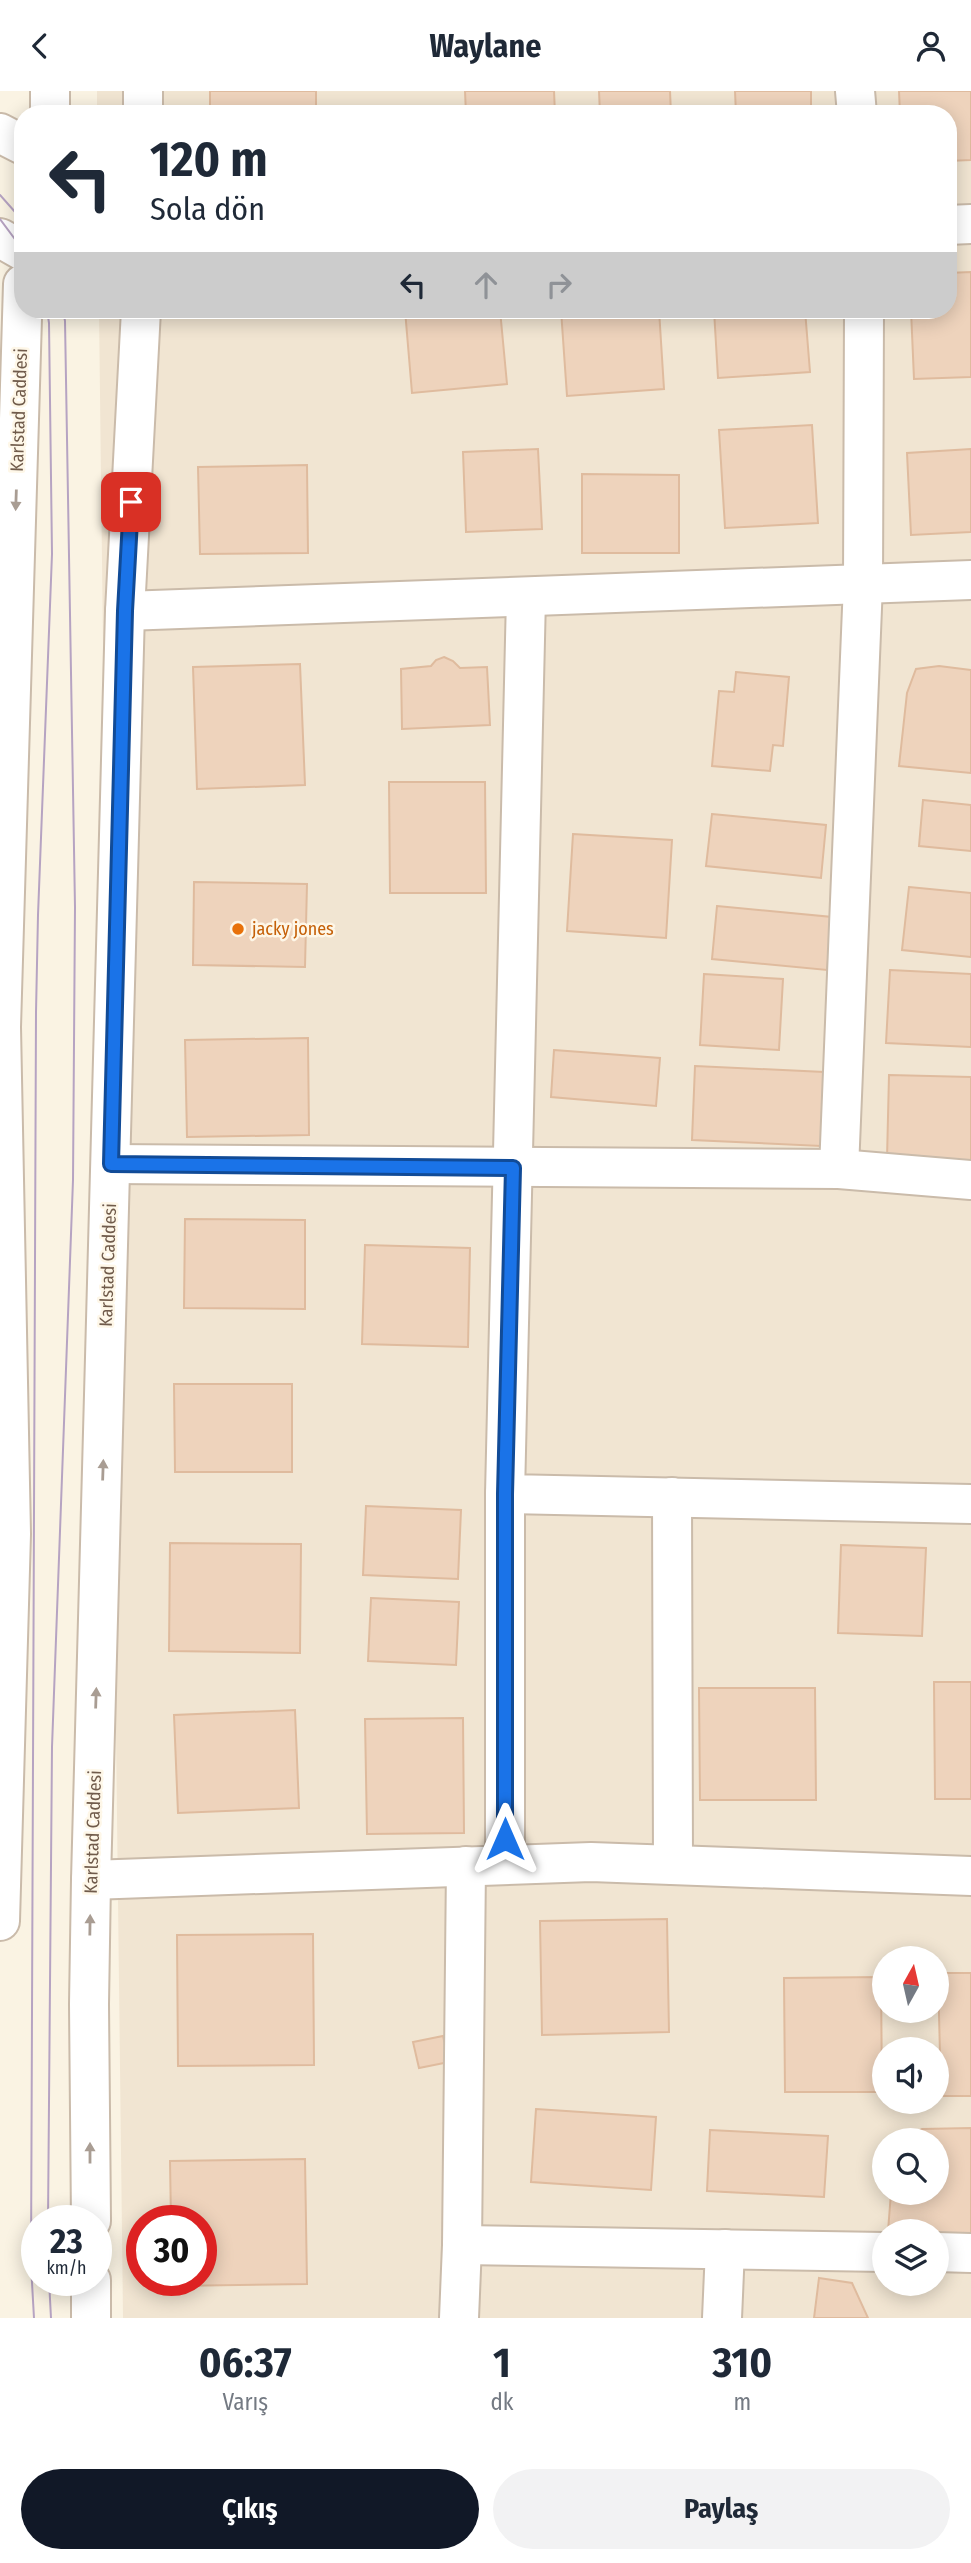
<!DOCTYPE html>
<html lang="tr">
<head>
<meta charset="utf-8">
<style>
  body { margin:0; font-family:"Fira Sans Condensed",sans-serif; background:#f2f2f3; color:#1f2937; height:100vh; display:flex; flex-direction:column; font-size:26px; white-space:nowrap }
  * { box-sizing:border-box; margin:0 }
  p { font-size:23px; color:#747a83 }
  .icon { flex:none; width:38px; height:38px; fill:none; stroke:currentColor; stroke-width:2; stroke-linecap:round; stroke-linejoin:round }
  .map { position:relative; height:2227px; overflow:hidden }
  .side { display:flex; flex-direction:column; background:#fff; flex:1 }
  .side>* { flex:none }
  .hud { position:absolute; left:14px; top:14px; width:943px; height:214px; border-radius:28px; box-shadow:0 4px 18px #0003; background:#fff; color:#1f2937; overflow:hidden }
  .needle { width:46px; rotate:8deg }
  .controls { position:absolute; left:872px; top:1855px; display:grid; gap:14px }
  .controls a { display:grid; place-items:center; width:77px; height:77px; border-radius:50%; background:#fff; box-shadow:0 4px 18px #0003; font-size:35px }
  .speed { position:absolute; left:21px; top:2114px; display:flex; gap:14px; font-size:35px; font-weight:700; text-align:center }
  .speed>* { display:grid; place-content:center; width:91px; height:91px; border-radius:50%; background:#fff; box-shadow:0 4px 18px #0003; line-height:1 }
  .speed small { font-size:18px; font-weight:400 }
  .speed .limit { border:10px solid #d22; background:#fff; color:#111 }
  .pin { position:absolute; display:grid; place-items:center; width:60px; height:60px; color:#fff; margin:-30px; border-radius:14px; box-shadow:0 4px 10px #0006 }
  .me { position:absolute; width:77px; margin:-38px; rotate:0deg; stroke-linejoin:round; filter:drop-shadow(0 0 5px #0008) }
  .turn { display:flex; align-items:center; gap:24px; height:147px; padding:0 21px; font-size:32px }
  .turn .icon { width:91px; height:91px; stroke-width:2.5 }
  .turn b { display:block; font-size:49px; line-height:60px }
  .lanes { display:flex; align-items:center; height:66px; padding:0 21px; background:#0003; justify-content:center; gap:35px; direction:ltr }
  .lanes .off { opacity:.35 }
  .eta { display:flex; justify-content:space-evenly; align-items:center; height:119px; text-align:center }
  .eta b { font-size:42px; font-weight:700; line-height:49px }
  .action { display:flex; gap:14px; margin-top:auto; padding:14px 21px }
  .action a { flex:1; height:80px; border-radius:42px; background:#111827; color:#fff; font-size:28px; font-weight:700; line-height:80px; text-align:center }
  .action a+a { background:#f2f2f3; color:#1f2937 }
  header { display:flex; justify-content:space-between; align-items:center; height:91px; padding:0 21px; background:#fff; font-size:32px; font-weight:700 }
  .map>svg:first-child { display:block }
  .residential { fill:#f1e5d2; fill-rule:evenodd }
  .building { fill:#eed3bc; stroke:#dfbb9e; stroke-width:2 }
  .lines { fill:none; stroke-linecap:round; stroke-linejoin:round }
  .minor-casing { stroke:#cabbaa; stroke-width:42 }
  .minor { stroke:#fff; stroke-width:38 }
  .tram { stroke:#b6a3c2; stroke-width:2 }
  .oneway { fill:#a99d93 }
  .route-casing { stroke:#114b97; stroke-width:18 }
  .route { stroke:#1a73e8; stroke-width:12 }
  .food-dot { fill:#e8710a; stroke:#fef7e8; stroke-width:2.5 }
  .labels { text-anchor:middle; dominant-baseline:central; stroke-width:5; stroke-linejoin:round; paint-order:stroke }
  .street-label { font-size:18px; fill:#705b4b; stroke:#fef7e8 }
  .food-label { font-size:18px; fill:#c56008; stroke:#fef7e8; text-anchor:start }
</style>
</head>
<body>
<header><svg class="icon" aria-label="back" viewBox="0 0 24 24"><path d="M15 5l-7 7 7 7"/></svg>Waylane<svg class="icon" aria-label="person" viewBox="0 0 24 24"><circle cx="12" cy="8" r="4"/><path d="M4 21q1-7 8-7t8 7"/></svg></header>
<div class="map">
<svg width="971" height="2227" viewBox="0 0 971 2227">
  <rect width="100%" height="100%" fill="#faf3e3"/>
  <path class="residential" d="M 97,0 L 971,0 L 971,2227 L 123,2227 L 99,219 L 948,219 L 948,23 L 97,23 ZM 884,1867 L 936,1867 L 936,1920 L 884,1920 ZM 884,1958 L 936,1958 L 936,2011 L 884,2011 ZM 884,2049 L 936,2049 L 936,2102 L 884,2102 ZM 142,2130 L 201,2130 L 201,2189 L 142,2189 ZM 884,2140 L 936,2140 L 936,2193 L 884,2193 Z"/>
  <g class="building">
    <rect x="210" y="0" width="106" height="23"/>
    <polygon points="465,0 554,0 555,23 466,23"/>
    <polygon points="599,0 670,0 671,23 600,23"/>
    <polygon points="735,0 811,0 811,23 736,23"/>
    <polygon points="899,0 971,0 971,69 948,70 948,23 900,23"/>
    <polygon points="971,181 971,286 914,288 911,219 948,219 948,182"/>
    <polygon points="405,219 500,219 507,293 412,302"/>
    <polygon points="561,219 659,219 664,298 567,305"/>
    <polygon points="714,219 805,219 810,281 718,287"/>
    <polygon points="812,334 818,432 725,437 719,339"/>
    <polygon points="538,358 542,438 466,441 463,361"/>
    <polygon points="971,358 971,441 911,444 907,362"/>
    <polygon points="307,374 308,462 200,463 198,376"/>
    <polygon points="582,383 679,384 679,462 582,462"/>
    <polygon points="444,566 453,570 460,577 487,576 490,634 402,638 401,578 431,575 436,569"/>
    <polygon points="300,573 305,694 197,698 193,576"/>
    <polygon points="939,575 971,579 971,682 899,675 907,602 916,578"/>
    <polygon points="736,581 789,586 783,655 773,654 770,680 712,675 719,600 734,601"/>
    <polygon points="389,691 485,691 486,802 390,802"/>
    <polygon points="923,709 971,714 971,760 919,755"/>
    <polygon points="712,723 826,734 821,787 706,775"/>
    <polygon points="573,743 672,749 666,847 567,840"/>
    <polygon points="194,791 307,793 305,876 193,874"/>
    <polygon points="909,796 971,802 971,866 902,859"/>
    <polygon points="717,815 832,826 827,879 712,868"/>
    <polygon points="890,879 971,883 971,956 886,952"/>
    <polygon points="704,883 783,888 779,959 700,954"/>
    <polygon points="308,947 309,1044 187,1046 185,949"/>
    <polygon points="554,959 660,967 656,1015 551,1006"/>
    <polygon points="695,975 824,981 821,1055 692,1049"/>
    <polygon points="889,984 971,986 971,1070 887,1068"/>
    <polygon points="185,1128 305,1129 305,1218 184,1217"/>
    <polygon points="365,1154 470,1157 468,1256 362,1253"/>
    <polygon points="174,1293 292,1293 292,1381 175,1381"/>
    <polygon points="366,1415 461,1419 458,1488 363,1484"/>
    <polygon points="170,1452 301,1453 300,1562 169,1560"/>
    <polygon points="841,1454 926,1457 922,1545 838,1542"/>
    <polygon points="371,1507 459,1511 456,1574 368,1570"/>
    <polygon points="934,1591 971,1591 971,1708 935,1708"/>
    <polygon points="699,1597 815,1597 816,1709 700,1709"/>
    <polygon points="295,1619 299,1717 178,1722 174,1624"/>
    <polygon points="463,1627 464,1742 367,1743 365,1628"/>
    <polygon points="667,1828 669,1941 542,1944 540,1830"/>
    <polygon points="313,1843 314,1974 178,1975 177,1844"/>
    <polygon points="938,1882 971,1882 971,2005 941,2005"/>
    <polygon points="881,1886 882,2001 785,2001 784,1887"/>
    <polygon points="443,1945 449,1971 419,1977 413,1951"/>
    <polygon points="536,2018 656,2026 651,2099 531,2091"/>
    <polygon points="971,2037 971,2144 936,2143 936,2140 888,2140 891,2102 936,2102 936,2049 903,2049 922,2038"/>
    <polygon points="710,2039 828,2045 824,2106 707,2100"/>
    <polygon points="305,2068 307,2193 172,2195 172,2189 201,2189 201,2130 171,2130 170,2070"/>
    <polygon points="819,2187 852,2192 868,2227 814,2227"/>
  </g>
  <g class="lines">
    <defs>
      <g id="minor">
        <polyline points="143,0 143,23"/>
        <polyline points="855,0 857,23"/>
        <polyline points="50,23 50,0"/>
        <polyline points="0,42 23,54"/>
        <polyline points="948,134 971,133"/>
        <polyline points="0,147 23,160"/>
        <polyline points="526,506 505,1403 971,1413"/>
        <polyline points="125,520 971,489"/>
        <polyline points="111,1073 839,1078 971,1089"/>
        <polyline points="839,1078 863,493 864,219"/>
        <polyline points="505,1403 505,1774"/>
        <polyline points="672,1406 673,1774"/>
        <polyline points="91,1789 591,1771 971,1785"/>
        <polyline points="0,1830 11,1443 1,936 23,193"/>
        <polyline points="91,2130 89,1913 91,1789 125,520 141,219"/>
        <polyline points="462,2154 884,2161"/>
        <polyline points="936,2161 971,2162"/>
        <polyline points="91,2189 91,2227"/>
        <polyline points="459,2227 462,2154 466,1775"/>
        <polyline points="722,2227 725,2158"/>
      </g>
    </defs>
    <use href="#minor" class="minor-casing"/>
    <use href="#minor" class="minor"/>
    <g class="tram">
      <polyline points="0,104 23,130"/>
      <polyline points="0,128 23,159"/>
      <polyline points="48,2130 52,1656 73,1089 75,816 65,230 63,219"/>
      <polyline points="49,2189 51,2227"/>
      <polyline points="34,2227 31,2174 36,921 38,824 52,463 49,232 47,219"/>
    </g>
  </g>
  <defs><path id="oneway-solid" d="M-6-.8H1V-3.2L6.5 0L1 3.2V.8H-6Z" transform="scale(1.75)"/></defs>
  <g class="oneway">
    <use href="#oneway-solid" transform="translate(16 409) rotate(92)"/>
    <use href="#oneway-solid" transform="translate(103 1379) rotate(-88)"/>
    <use href="#oneway-solid" transform="translate(96 1607) rotate(-88)"/>
    <use href="#oneway-solid" transform="translate(90 1834) rotate(-89)"/>
    <use href="#oneway-solid" transform="translate(90 2062) rotate(-90)"/>
  </g>
  <g class="lines">
    <defs>
      <polyline id="route" points="131,411 125,520 111,1073 513,1077 505,1403 505,1748"/>
    </defs>
    <use href="#route" class="route-casing"/>
    <use href="#route" class="route"/>
  </g>
  <circle class="food-dot" cx="238" cy="838" r="7"/>
  <g class="labels">
    <g class="street-label">
      <text transform="translate(19 319) rotate(-88)">Karlstad Caddesi</text>
      <text transform="translate(108 1174) rotate(-88)">Karlstad Caddesi</text>
      <text transform="translate(93 1741) rotate(-88)">Karlstad Caddesi</text>
    </g>
    <g class="food-label">
      <text x="252" y="838">jacky jones</text>
    </g>
  </g>
</svg>
<div class="controls">
<a><svg class="needle" viewBox="-14 -14 28 28"><path d="M0-13l5 13h-10z" fill="#e53935"/><path d="M0 13l5-13h-10z" fill="#747a83"/></svg></a>
<a><svg class="icon" aria-label="sound" viewBox="0 0 24 24"><path d="M4 9h4l5-4v14l-5-4H4zM17 9q2 3 0 6"/></svg></a>
<a><svg class="icon" aria-label="search" viewBox="0 0 24 24"><circle cx="10" cy="10" r="6"/><path d="M15 15l6 6"/></svg></a>
<a><svg class="icon" aria-label="layers" viewBox="0 0 24 24"><path d="M12 4l9 5-9 5-9-5zM3 14l9 5 9-5"/></svg></a>
</div>
<div class="speed"><div>23<small>km/h</small></div><div class="limit">30</div></div>
<div class="pin" style="left:131px;top:411px;background:#d93025"><svg class="icon" aria-label="arrive" viewBox="0 0 24 24"><path d="M6 21V4h12l-3 4 3 4H6"/></svg></div>
<svg class="me" style="left:505px;top:1748px" viewBox="-20 -20 40 40"><path d="M0-17L14 15 0 8-14 15z" fill="#1a73e8" stroke="#fff" stroke-width="4"/></svg>
<div class="hud">
<div class="turn"><svg class="icon" aria-label="left" viewBox="0 0 24 24"><path d="M17 20v-9H6M10 6l-5 5 5 5"/></svg><div><b>120 m</b>Sola dön</div></div>
<div class="lanes"><svg class="icon" aria-label="left" viewBox="0 0 24 24"><path d="M17 20v-9H6M10 6l-5 5 5 5"/></svg><svg class="icon off" aria-label="ahead" viewBox="0 0 24 24"><path d="M12 20V5M6 11l6-6 6 6"/></svg><svg class="icon off" aria-label="right" viewBox="0 0 24 24"><path d="M7 20v-9h11M14 6l5 5-5 5"/></svg></div>
</div>
</div>
<section class="side">
<div class="eta">
<div><b>06:37</b><p>Varış</p></div>
<div><b>1</b><p>dk</p></div>
<div><b>310</b><p>m</p></div>
</div>
<div class="action"><a>Çıkış</a><a>Paylaş</a></div>
</section>
</body>
</html>
